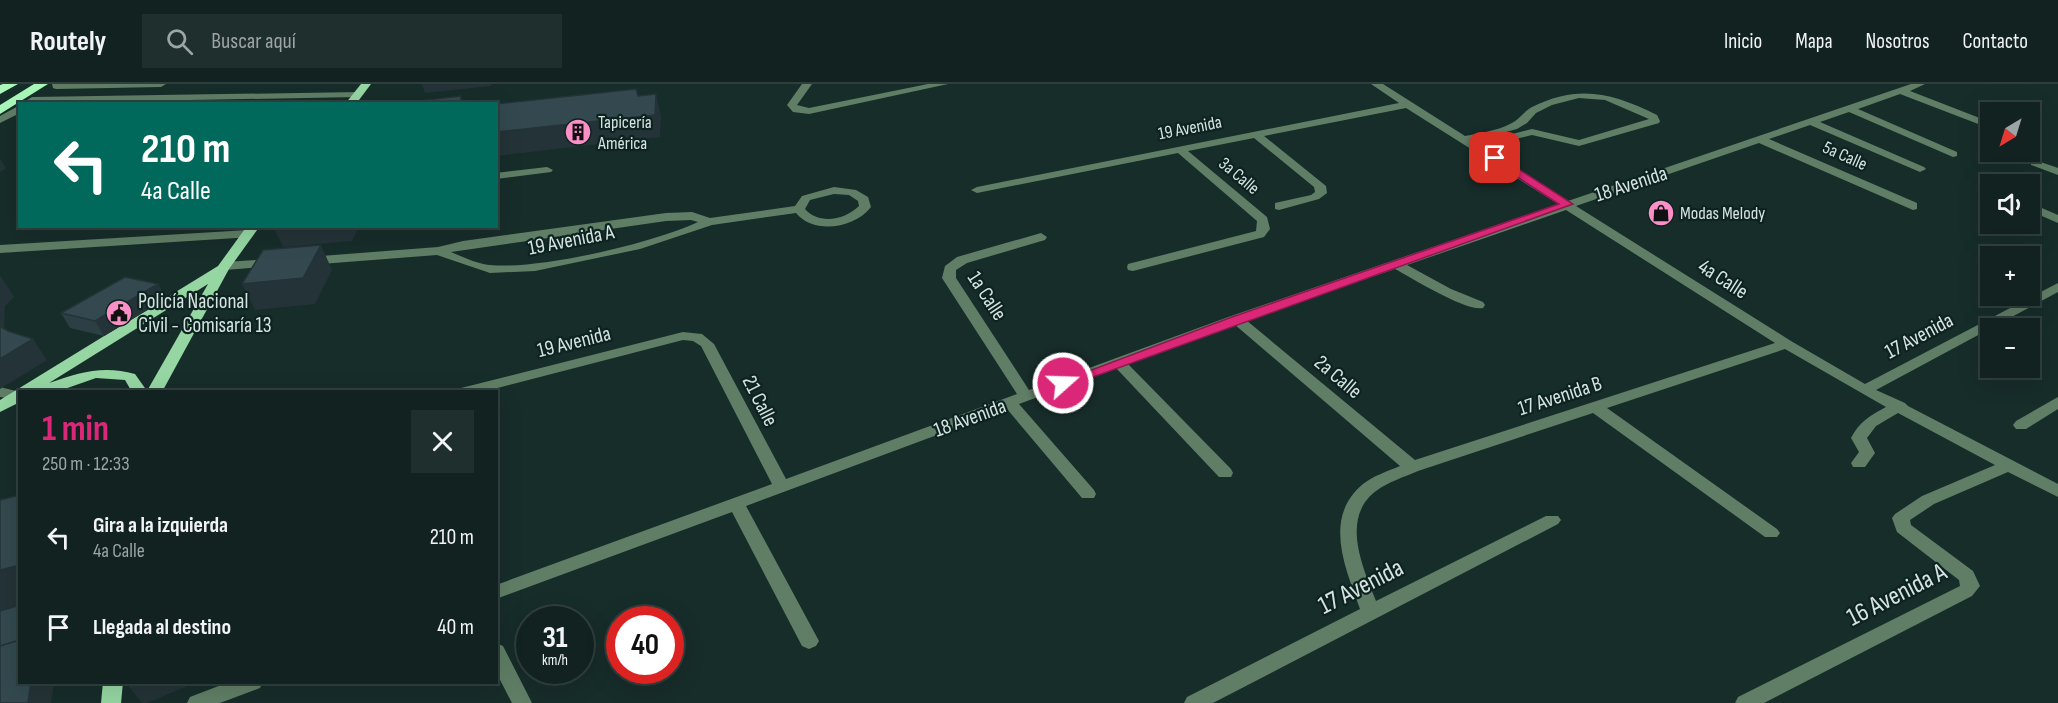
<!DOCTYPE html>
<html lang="es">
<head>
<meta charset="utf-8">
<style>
  body { margin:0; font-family:"Sofia Sans Condensed",sans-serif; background:#1e2f2d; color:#f1f3f6; height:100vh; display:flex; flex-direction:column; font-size:22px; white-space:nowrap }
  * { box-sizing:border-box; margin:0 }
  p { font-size:20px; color:#9ca4a5 }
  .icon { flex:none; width:33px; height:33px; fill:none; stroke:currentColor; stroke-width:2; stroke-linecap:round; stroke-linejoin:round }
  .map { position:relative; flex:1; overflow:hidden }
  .sheet { position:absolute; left:18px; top:306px; width:480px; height:294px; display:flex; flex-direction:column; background:#112220; border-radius:0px; box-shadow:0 6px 24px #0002,0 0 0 2px #303f3e }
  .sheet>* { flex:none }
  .guide { position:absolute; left:18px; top:18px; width:480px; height:126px; border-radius:0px; box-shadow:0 6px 24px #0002,0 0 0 2px #303f3e; background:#00695c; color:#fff; overflow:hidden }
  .needle { width:39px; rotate:218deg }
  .controls { position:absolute; left:1980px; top:18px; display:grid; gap:12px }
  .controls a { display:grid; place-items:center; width:60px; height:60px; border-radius:0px; background:#112220; box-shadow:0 6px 24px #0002,0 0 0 2px #303f3e; font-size:30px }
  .speed { position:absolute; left:516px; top:522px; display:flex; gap:12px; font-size:30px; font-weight:700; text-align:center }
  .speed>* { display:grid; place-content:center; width:78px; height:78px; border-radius:50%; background:#112220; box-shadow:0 6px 24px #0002,0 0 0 2px #303f3e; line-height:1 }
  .speed small { font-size:15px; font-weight:400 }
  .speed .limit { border:9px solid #d22; background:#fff; color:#111 }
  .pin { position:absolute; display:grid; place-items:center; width:51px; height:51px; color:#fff; margin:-26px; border-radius:12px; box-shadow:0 3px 9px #0006 }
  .me { position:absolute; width:66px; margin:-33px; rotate:70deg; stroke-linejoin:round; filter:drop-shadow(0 0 4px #0008) }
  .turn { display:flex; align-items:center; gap:21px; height:126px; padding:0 24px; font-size:27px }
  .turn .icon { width:78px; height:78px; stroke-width:2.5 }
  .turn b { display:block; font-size:42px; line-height:51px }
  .round { display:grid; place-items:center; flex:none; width:63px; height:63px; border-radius:0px; background:#1e2f2d }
  .summary { display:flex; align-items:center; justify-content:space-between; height:102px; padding:0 24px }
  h1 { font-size:36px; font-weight:700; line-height:45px; color:#db2777 }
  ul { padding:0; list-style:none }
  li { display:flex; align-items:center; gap:18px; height:90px; padding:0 24px }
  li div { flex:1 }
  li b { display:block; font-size:22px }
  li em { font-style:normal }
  header { display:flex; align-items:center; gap:36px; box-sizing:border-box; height:84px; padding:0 30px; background:#112220; border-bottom:2px solid #303f3e }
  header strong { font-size:28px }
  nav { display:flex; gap:33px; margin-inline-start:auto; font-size:21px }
  .search { width:420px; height:54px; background:#1e2f2d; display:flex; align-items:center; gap:15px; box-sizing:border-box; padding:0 21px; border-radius:0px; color:#9ca4a5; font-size:22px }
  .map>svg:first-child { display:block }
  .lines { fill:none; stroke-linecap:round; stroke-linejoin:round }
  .minor { fill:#607e66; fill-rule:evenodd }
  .major { fill:#95d6a2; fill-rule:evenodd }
  .highway { fill:#a9f8ba; fill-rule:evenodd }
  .wall { fill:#2c3f44 }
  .shaded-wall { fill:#243337 }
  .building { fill:#33494f; stroke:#243337; stroke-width:1.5 }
  .route { fill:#db2777; stroke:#8e194d; stroke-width:1.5 }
  .labels { text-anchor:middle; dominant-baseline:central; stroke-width:4.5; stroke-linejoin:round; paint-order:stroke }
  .far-poi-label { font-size:18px; fill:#d6e3e0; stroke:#0d2320; text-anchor:start }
  .far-street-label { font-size:18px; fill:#d6e3e0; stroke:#0d2320 }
  .street-label { font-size:21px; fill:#d6e3e0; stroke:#0d2320 }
  .poi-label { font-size:21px; fill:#d6e3e0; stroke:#0d2320; text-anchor:start }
  .near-street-label { font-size:26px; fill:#d6e3e0; stroke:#0d2320 }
</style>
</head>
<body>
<header>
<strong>Routely</strong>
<div class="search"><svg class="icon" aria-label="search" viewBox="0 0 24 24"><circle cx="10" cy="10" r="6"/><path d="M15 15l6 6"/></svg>Buscar aquí</div>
<nav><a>Inicio</a><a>Mapa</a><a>Nosotros</a><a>Contacto</a></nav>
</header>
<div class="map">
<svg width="2058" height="619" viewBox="0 0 2058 619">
  <rect width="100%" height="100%" fill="#172d2a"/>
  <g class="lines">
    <g class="minor">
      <polygon points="52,0 166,0 161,3 56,5 53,4"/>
      <polygon points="802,0 812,0 797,21 809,24 928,0 948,0 809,30 793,28 787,21"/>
      <path d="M 1371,0 L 1383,0 L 1465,52 C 1480,49 1496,47 1510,40 C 1519,36 1524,27 1532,23 C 1579,0 1612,9 1657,31 L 1660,37 L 1659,39 L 1579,62 L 1532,51 L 1483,63 L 1568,117 L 1911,0 L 1925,0 L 1910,7 L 1990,38 L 1990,44 L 1986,43 L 1900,10 L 1858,25 L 1957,68 L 1957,72 L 1953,73 L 1849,28 L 1820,38 L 1924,83 L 1926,85 L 1920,88 L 1810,41 L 1769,55 L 1917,119 L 1917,125 L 1913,126 L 1759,59 L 1576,122 L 1791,257 L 1865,300 L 2058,199 L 2058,208 L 1876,306 L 1905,319 L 1908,322 L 2058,400 L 2058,413 L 2008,388 L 1934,420 L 1910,436 L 1911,441 L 1973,487 L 1980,502 L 1972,512 L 1764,619 L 1735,619 L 1738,613 L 1960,502 L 1959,496 L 1897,448 L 1892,434 L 1895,430 L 1922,412 L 1995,381 L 1898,329 L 1876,342 L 1867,354 L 1875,369 L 1865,383 L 1853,383 L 1851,379 L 1859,368 L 1851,354 C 1859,338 1871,331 1886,323 L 1785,265 L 1607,324 L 1777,445 L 1780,449 L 1777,453 L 1765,453 L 1593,329 L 1418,387 C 1404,393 1388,398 1376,407 C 1340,434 1363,484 1376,517 L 1546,432 L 1558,432 L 1561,436 L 1558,440 L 1213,619 L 1184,619 L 1187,613 L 1360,525 C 1346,485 1322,434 1363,400 C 1373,392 1388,387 1400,382 L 1234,240 L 1128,280 L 1231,385 L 1233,389 L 1231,393 L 1219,393 L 1116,284 L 1019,320 L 1094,406 L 1096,410 L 1094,414 L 1082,414 L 1007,325 L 746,422 L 819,557 L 816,562 L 809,565 L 802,562 L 732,428 L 496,515 L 496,501 L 772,400 L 701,262 L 693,257 L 683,256 L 482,308 L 455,308 L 457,305 L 683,248 L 702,250 L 714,260 L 786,395 L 1017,310 L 942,194 L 945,182 L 957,173 L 1041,149 L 1047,153 L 1045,156 L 967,179 L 956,186 L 956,194 L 1029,306 L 1231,232 L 1558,120 L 1406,24 L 1264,52 L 1326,102 L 1327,109 L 1319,115 L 1279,126 L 1275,125 L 1275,119 L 1311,111 L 1315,108 L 1314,103 L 1254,54 L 1188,67 L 1267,133 L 1270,145 L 1264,153 L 1133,187 L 1128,186 L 1127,183 L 1128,180 L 1256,147 L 1257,137 L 1178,69 L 977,109 L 971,106 L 977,103 L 1399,19 ZM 1579,14 L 1605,16 L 1649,35 L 1579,56 L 1532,45 L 1476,59 L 1473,57 L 1517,45 L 1527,39 L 1536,29 L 1552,21 ZM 1566,126 L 1775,259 L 1415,376 L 1246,236 L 1395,185 C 1412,194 1466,228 1483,224 L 1485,221 L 1483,218 L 1451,205 L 1407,181 Z"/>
      <polygon points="361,8 361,12 357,13 32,19 27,16 32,13"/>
      <polygon points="20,21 20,29 0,39 0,32"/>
      <polygon points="2035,76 2058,84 2058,91 2031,81 2031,77"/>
      <polygon points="547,83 553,86 551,88 496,95 496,89"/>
      <path d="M 834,103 L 856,106 L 868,113 L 871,123 C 855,144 814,151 796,129 L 712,141 L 640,165 L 535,187 L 490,189 L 437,171 L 308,181 L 302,177 L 308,173 L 438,163 L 463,157 L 666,129 L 692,128 L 710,134 L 795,122 L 802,112 ZM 834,110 L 849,111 L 858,117 L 859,122 C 845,136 819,141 805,125 L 810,116 ZM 691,136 L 698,138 C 653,159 540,186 490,181 C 477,180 463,173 451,168 L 666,137 Z"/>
      <polygon points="2030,119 2058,131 2058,139 2030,127"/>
      <polygon points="248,146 254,150 252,153 0,169 0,161"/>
      <polygon points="272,175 278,179 277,182 225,186 219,182 225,178"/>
      <polygon points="0,303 20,308 20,316 0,313"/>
      <polygon points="2058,313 2058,325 2026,345 2016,345 2013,341 2016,337"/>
      <polygon points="496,559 503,562 532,619 512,619 496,588"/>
      <polygon points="229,598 263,598 260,604 220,619 187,619 190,613"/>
    </g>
    <g class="major">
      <polygon points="361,0 371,0 356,20 345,20"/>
      <path d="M 247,142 L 260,142 L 229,185 L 162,308 L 132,308 L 125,296 L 96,294 L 56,308 L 20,308 L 20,318 L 0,328 L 0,316 L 218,182 ZM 208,200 L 147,307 L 135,290 C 104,281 79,288 49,299 Z"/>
      <polygon points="103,598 123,598 121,619 101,619"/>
    </g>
    <g class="highway">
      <polygon points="3,0 18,0 0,10 0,1"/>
      <polygon points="34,0 48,0 0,30 0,21"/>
    </g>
  </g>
  <polygon class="wall" points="158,200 166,215 104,252 70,244 61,229"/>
  <g class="shaded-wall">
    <polygon points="422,0 491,0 491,2 425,9"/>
    <polygon points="656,10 661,32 660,53 496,72 496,48"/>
    <polygon points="461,12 463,20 460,20"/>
    <polygon points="0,75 6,84 0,88"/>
    <polygon points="273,142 359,142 352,157 283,163"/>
    <polygon points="321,161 332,186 315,220 255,226 242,200"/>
    <polygon points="0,191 14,213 5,222 4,247 0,254"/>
    <polygon points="158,200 166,215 104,252 95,237"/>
    <polygon points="33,255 47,276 0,305 0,275"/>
    <polygon points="20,481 20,526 0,531 0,486"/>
    <polygon points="31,598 54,598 51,619 28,619"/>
    <polygon points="145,598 197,598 147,619 142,619 130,604"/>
  </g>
  <g class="building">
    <polygon points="636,5 638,12 656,10 655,31 496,48 496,20"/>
    <polygon points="461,12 460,20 393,20"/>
    <polygon points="324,17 322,20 273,20"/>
    <polygon points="407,17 406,18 386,20 386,19"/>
    <polygon points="321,161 303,194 242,200 263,166"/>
    <polygon points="125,193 158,200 95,237 61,229"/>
    <polygon points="0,242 8,247 33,255 0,275"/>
    <polygon points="20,411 20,481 0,486 0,416"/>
    <polygon points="20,521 20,556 0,562 0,527"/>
    <polygon points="20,556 20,598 31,598 28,619 0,619 0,562"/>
    <polygon points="130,598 145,598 130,604"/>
  </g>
  <polygon class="route" points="1491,72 1498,72 1573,120 1068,302 1059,302 1057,299 1232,233 1559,120 1491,76"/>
  <defs>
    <symbol id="building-disc" viewBox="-11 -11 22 22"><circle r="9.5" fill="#fb8fc6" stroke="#0d2320"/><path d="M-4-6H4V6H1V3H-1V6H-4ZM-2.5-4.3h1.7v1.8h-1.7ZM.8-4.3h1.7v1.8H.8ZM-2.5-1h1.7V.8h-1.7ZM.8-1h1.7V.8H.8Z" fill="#111"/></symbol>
    <symbol id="shop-disc" viewBox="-11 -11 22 22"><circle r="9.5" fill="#fb8fc6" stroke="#0d2320"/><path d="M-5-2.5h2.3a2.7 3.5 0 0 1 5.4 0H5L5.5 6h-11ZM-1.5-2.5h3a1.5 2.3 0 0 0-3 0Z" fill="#111"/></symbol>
    <symbol id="civic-disc" viewBox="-11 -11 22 22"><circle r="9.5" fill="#fb8fc6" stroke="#0d2320"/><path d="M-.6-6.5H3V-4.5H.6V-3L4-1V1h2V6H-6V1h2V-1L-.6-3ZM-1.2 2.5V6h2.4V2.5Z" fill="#111"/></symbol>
  </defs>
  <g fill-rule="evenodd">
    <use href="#building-disc" x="563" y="33" width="30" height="30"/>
    <use href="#shop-disc" x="1646" y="114" width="30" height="30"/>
    <use href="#civic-disc" x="104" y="214" width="30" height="30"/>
  </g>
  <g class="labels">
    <g class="far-poi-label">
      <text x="598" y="38">Tapicería<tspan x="598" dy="21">América</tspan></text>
      <text x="1680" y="129">Modas Melody</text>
    </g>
    <g class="far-street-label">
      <text transform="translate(1190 44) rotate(-11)">19 Avenida</text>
      <text transform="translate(1845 72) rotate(24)">5a Calle</text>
      <text transform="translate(1239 92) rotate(40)">3a Calle</text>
    </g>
    <g class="street-label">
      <text transform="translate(1631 100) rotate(-18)">18 Avenida</text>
      <text transform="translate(571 156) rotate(-11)">19 Avenida A</text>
      <text transform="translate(1723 195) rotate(33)">4a Calle</text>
      <text transform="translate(987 212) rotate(57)">1a Calle</text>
      <text transform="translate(1919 252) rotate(-28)">17 Avenida</text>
      <text transform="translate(574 258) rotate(-14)">19 Avenida</text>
      <text transform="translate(1338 293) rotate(40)">2a Calle</text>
      <text transform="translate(1560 312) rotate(-18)">17 Avenida B</text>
      <text transform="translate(760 317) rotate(63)">21 Calle</text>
      <text transform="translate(970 334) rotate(-20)">18 Avenida</text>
    </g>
    <g class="poi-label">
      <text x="138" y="217">Policía Nacional<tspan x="138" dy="24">Civil - Comisaría 13</tspan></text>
    </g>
    <g class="near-street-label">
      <text transform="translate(1361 503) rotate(-27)">17 Avenida</text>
      <text transform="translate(1897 511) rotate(-27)">16 Avenida A</text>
    </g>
  </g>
</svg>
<div class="controls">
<a><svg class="needle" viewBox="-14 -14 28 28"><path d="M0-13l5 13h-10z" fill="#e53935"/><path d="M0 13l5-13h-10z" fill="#9ca4a5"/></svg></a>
<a><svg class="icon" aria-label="sound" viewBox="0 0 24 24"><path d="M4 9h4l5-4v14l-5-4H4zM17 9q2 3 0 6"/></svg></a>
<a>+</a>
<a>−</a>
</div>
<div class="speed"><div>31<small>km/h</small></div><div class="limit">40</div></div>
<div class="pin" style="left:1495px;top:74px;background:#d93025"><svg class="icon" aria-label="arrive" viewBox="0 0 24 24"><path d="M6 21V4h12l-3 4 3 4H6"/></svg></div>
<svg class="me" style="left:1063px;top:299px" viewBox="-20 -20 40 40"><circle r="17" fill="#db2777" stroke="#fff" stroke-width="3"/><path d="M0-11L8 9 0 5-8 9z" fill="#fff"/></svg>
<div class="guide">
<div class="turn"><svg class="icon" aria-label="left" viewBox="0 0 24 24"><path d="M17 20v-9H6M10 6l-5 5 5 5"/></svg><div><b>210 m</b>4a Calle</div></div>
</div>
<section class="sheet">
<div class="summary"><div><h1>1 min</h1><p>250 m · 12:33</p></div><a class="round"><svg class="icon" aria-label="close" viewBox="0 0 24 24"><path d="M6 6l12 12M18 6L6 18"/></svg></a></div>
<ul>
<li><svg class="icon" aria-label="left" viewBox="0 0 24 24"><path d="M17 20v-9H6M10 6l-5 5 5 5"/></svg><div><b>Gira a la izquierda</b><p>4a Calle</p></div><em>210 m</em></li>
<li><svg class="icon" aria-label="arrive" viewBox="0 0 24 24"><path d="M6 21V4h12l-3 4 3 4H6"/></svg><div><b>Llegada al destino</b></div><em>40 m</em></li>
</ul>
</section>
</div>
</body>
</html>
